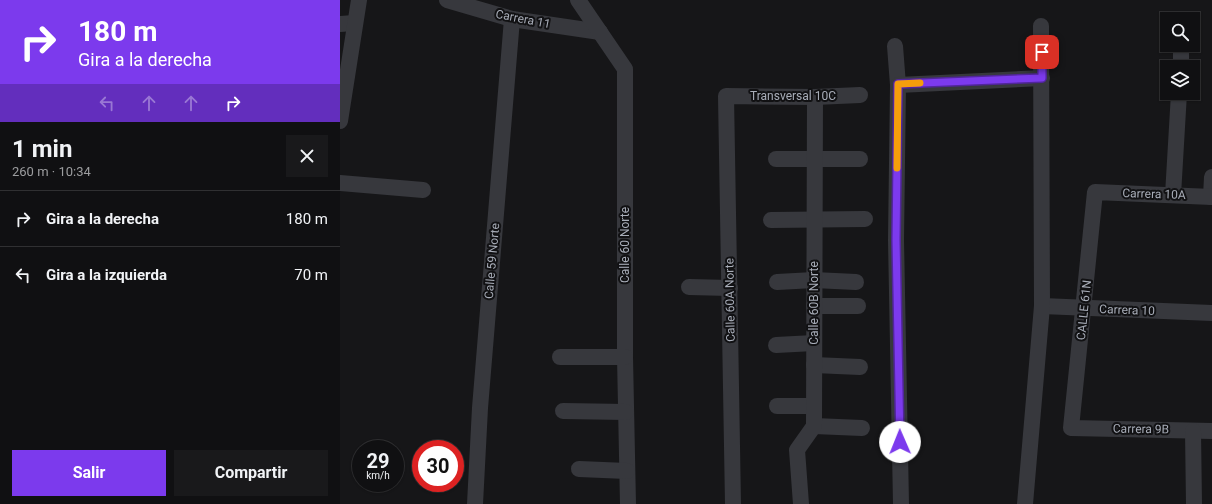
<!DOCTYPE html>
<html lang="es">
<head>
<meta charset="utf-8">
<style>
  body { margin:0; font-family:Roboto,sans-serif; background:#19191b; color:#f1f3f6; height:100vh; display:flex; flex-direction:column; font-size:15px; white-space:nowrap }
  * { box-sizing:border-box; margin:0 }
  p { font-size:13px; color:#9c9d9f }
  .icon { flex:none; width:22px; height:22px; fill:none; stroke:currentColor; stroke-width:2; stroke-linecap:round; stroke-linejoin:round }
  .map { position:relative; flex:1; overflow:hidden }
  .drawer { display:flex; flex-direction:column; background:#101012; width:340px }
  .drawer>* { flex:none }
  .hud { background:#7c3aed; color:#fff; overflow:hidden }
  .fabs { position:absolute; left:820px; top:12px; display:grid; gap:8px }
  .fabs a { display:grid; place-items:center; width:40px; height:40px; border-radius:0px; background:#101012; box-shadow:0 1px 3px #0004,0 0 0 1px #303032; font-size:20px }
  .speed { position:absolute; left:12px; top:440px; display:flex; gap:8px; font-size:20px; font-weight:700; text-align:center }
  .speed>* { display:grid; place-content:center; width:52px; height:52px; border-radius:50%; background:#101012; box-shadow:0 1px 3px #0004,0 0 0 1px #303032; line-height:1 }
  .speed small { font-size:10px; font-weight:400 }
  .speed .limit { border:6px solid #d22; background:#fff; color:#111 }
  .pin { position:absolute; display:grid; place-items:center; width:34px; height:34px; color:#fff; margin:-17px; border-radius:8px; box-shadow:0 2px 6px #0006 }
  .me { position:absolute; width:44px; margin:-22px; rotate:359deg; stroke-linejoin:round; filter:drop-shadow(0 0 3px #0008) }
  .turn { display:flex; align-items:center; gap:14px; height:84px; padding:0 12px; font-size:18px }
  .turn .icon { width:52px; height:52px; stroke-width:2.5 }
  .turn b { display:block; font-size:28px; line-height:34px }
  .lanes { display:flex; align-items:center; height:38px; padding:0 12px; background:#0003; justify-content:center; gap:20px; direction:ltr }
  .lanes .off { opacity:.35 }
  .round { display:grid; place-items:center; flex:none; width:42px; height:42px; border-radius:0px; background:#19191b }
  .summary { display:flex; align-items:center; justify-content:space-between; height:68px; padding:0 12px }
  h1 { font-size:24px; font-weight:700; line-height:30px }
  .action { display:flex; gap:8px; margin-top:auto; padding:8px 12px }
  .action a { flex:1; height:46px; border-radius:0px; background:#7c3aed; color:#fff; font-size:16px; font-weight:700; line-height:46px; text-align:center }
  .action a+a { background:#19191b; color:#f1f3f6 }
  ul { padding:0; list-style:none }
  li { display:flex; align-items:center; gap:12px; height:56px; padding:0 12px; border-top:1px solid #303032 }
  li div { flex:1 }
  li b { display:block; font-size:15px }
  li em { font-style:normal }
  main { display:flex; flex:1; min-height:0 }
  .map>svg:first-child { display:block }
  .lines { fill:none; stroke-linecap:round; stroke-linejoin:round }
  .minor { stroke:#37383d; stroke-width:16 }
  .route-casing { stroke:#51269a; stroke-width:10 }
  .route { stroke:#7c3aed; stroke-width:7 }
  .slow { stroke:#f59e0b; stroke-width:7 }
  .labels { text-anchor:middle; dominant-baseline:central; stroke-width:4; stroke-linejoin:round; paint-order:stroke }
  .street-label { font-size:12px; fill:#a8adb8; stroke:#111113 }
</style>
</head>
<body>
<main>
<section class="drawer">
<div class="hud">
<div class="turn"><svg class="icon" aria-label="right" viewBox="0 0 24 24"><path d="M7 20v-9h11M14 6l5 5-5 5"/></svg><div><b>180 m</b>Gira a la derecha</div></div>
<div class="lanes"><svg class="icon off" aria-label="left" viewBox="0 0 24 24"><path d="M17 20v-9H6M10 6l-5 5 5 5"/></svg><svg class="icon off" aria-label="ahead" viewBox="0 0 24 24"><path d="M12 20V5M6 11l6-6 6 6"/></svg><svg class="icon off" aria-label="ahead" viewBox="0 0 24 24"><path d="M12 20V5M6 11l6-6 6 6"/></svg><svg class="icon" aria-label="right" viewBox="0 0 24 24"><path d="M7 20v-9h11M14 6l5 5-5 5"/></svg></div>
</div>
<div class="summary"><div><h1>1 min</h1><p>260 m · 10:34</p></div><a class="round"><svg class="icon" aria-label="close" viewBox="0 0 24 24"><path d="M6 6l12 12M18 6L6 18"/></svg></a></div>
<ul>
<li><svg class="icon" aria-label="right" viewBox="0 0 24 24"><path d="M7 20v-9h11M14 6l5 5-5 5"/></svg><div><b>Gira a la derecha</b></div><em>180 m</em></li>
<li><svg class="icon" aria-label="left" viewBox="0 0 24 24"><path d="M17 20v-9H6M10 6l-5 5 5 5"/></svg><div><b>Gira a la izquierda</b></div><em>70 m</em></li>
</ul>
<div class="action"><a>Salir</a><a>Compartir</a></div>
</section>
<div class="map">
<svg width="872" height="504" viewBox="0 0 872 504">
  <rect width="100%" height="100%" fill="#161618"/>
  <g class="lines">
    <g class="minor">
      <polyline points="107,0 172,19 260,32"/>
      <polyline points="238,0 285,69 285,357 288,504"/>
      <polyline points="0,24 14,23"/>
      <polyline points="555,46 558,85 556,240 561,504"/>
      <polyline points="841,67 841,53"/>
      <polyline points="558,85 702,78"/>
      <polyline points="0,121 19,0"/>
      <polyline points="436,159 520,159"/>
      <polyline points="0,183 83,190"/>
      <polyline points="833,195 839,93"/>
      <polyline points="871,197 872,177"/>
      <polyline points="872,197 755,192 731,428 872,431"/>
      <polyline points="431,220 525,219"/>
      <polyline points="437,282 474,280 516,282"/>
      <polyline points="349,287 390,288"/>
      <polyline points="474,306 518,306"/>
      <polyline points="702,306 872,313"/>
      <polyline points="436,345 474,343"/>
      <polyline points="220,357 285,357"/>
      <polyline points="474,365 520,367"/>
      <polyline points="437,406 474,406"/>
      <polyline points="223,411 286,412"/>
      <polyline points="474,426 522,428"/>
      <polyline points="853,431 854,504"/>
      <polyline points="239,469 287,471"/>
      <polyline points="135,504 140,408 172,19"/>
      <polyline points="393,504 386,96 475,97 520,95"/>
      <polyline points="461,504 457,450 474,426 475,97"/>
      <polyline points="685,504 702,306 701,26"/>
    </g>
  </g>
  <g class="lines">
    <defs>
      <polyline id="route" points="560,442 556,240 558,84 702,78 702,52"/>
    </defs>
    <use href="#route" class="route-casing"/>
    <use href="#route" class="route"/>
    <polyline class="slow" points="557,168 558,84 580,83"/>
  </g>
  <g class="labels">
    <g class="street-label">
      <text transform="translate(183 19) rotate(11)">Carrera 11</text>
      <text x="453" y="96">Transversal 10C</text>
      <text transform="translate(814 194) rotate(2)">Carrera 10A</text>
      <text transform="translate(285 245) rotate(-90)">Calle 60 Norte</text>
      <text transform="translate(152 261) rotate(-85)">Calle 59 Norte</text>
      <text transform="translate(390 300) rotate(-91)">Calle 60A Norte</text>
      <text transform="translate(474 303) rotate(-90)">Calle 60B Norte</text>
      <text transform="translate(744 310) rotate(-84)">CALLE 61N</text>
      <text transform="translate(787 310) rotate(2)">Carrera 10</text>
      <text transform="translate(801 429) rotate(1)">Carrera 9B</text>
    </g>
  </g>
</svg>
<div class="fabs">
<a><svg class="icon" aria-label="search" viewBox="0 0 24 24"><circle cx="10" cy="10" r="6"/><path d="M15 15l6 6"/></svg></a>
<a><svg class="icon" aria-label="layers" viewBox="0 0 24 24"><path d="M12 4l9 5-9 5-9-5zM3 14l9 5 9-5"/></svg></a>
</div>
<div class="speed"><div>29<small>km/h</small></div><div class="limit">30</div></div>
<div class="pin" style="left:702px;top:52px;background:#d93025"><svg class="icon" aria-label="arrive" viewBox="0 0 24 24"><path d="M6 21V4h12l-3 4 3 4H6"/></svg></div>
<svg class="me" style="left:560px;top:442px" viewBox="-20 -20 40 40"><circle r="19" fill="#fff"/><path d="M0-13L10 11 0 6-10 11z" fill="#7c3aed"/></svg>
</div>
</main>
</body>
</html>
